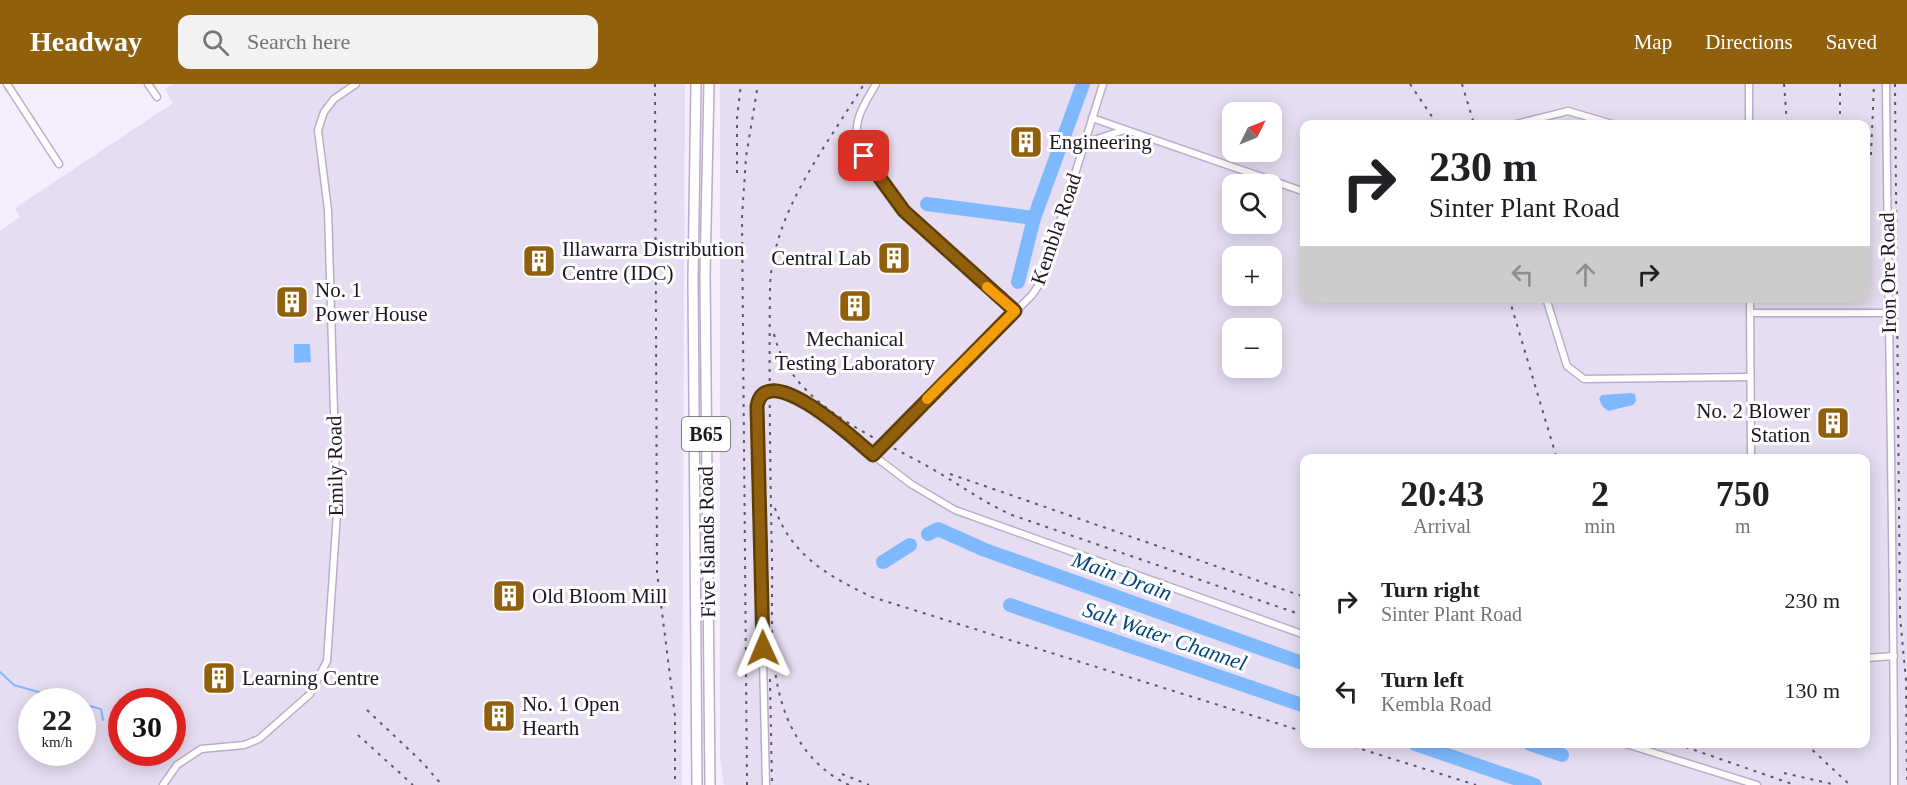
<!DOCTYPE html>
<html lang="en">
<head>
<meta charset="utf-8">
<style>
  body { margin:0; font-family:Georgia,serif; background:#f2f2f2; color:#202124; height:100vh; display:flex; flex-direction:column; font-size:22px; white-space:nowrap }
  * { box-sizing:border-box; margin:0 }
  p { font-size:20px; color:#757577 }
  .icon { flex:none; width:33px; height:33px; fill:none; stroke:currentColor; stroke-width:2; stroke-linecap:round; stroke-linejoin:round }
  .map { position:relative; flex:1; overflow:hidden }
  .sheet { position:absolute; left:1300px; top:370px; width:570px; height:294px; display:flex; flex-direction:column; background:#fff; border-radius:12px; box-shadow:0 3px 15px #0003 }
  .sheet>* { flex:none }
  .hud { position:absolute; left:1300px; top:36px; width:570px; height:183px; border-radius:12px; box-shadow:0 3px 15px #0003; background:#fff; color:#202124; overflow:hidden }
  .needle { width:39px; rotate:47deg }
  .fabs { position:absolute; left:1222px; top:18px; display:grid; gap:12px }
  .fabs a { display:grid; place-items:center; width:60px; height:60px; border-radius:12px; background:#fff; box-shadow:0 3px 15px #0003; font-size:30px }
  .speed { position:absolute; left:18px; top:604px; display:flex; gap:12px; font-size:30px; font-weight:700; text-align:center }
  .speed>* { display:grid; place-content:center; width:78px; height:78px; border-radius:50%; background:#fff; box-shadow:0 3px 15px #0003; line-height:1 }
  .speed small { font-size:15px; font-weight:400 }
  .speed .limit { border:9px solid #d22; background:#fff; color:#111 }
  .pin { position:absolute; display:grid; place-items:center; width:51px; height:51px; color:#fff; margin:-26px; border-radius:12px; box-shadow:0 3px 9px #0006 }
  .me { position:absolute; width:66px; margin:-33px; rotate:359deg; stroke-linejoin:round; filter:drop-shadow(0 0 4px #0008) }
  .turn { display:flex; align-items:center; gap:21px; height:126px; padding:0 30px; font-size:27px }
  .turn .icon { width:78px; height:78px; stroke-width:2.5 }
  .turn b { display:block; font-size:42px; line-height:51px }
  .lanes { display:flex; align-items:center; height:57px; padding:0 30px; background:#0003; justify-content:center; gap:30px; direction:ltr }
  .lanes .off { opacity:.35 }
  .eta { display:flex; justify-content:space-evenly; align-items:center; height:102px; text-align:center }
  .eta b { font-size:36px; font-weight:700; line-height:42px }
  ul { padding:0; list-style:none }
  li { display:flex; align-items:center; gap:18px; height:90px; padding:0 30px }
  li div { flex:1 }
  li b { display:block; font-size:22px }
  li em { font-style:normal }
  header { display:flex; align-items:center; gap:36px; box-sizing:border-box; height:84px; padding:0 30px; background:#90600c; color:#fff }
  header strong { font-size:28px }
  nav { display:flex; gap:33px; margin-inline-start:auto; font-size:21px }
  .search { width:420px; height:54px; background:#f2f2f2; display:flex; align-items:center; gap:15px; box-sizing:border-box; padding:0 21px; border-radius:12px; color:#757577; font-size:22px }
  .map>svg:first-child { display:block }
  .built { fill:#e7ddf2; fill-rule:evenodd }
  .water { fill:#7eb9fe }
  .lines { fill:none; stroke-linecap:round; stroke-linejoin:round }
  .stream { stroke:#7eb9fe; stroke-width:2 }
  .river { stroke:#7eb9fe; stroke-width:14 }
  .street-casing { stroke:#bbacc9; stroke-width:9 }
  .primary-casing { stroke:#bbacc9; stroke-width:12 }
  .street { stroke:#fff; stroke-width:6 }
  .primary { stroke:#fff; stroke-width:9 }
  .rail { stroke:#5e5864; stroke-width:2; stroke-dasharray:3 6; stroke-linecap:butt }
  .route-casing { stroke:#5e3e08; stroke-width:15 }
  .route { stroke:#90600c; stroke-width:10 }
  .slow { stroke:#f59e0b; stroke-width:10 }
  .labels { text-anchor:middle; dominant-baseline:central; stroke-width:6; stroke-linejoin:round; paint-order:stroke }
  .shield { fill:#fefefe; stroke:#5f5c63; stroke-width:1.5 }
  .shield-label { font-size:20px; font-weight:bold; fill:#1b1620 }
  .poi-label { font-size:21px; fill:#1b1620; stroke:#fefefe; text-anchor:start }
  .street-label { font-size:21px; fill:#1b1620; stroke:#fefefe }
  .water-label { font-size:22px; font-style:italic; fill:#034581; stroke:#fefefe }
</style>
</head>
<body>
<header>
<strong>Headway</strong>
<div class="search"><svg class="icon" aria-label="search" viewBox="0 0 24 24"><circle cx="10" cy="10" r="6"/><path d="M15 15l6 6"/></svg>Search here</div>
<nav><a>Map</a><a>Directions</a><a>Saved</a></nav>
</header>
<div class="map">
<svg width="1907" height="701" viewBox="0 0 1907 701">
  <rect width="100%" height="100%" fill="#f6edff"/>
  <g class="built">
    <path d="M 173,0 L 685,0 L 682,701 L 0,701 L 0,147 L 20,133 L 15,124 L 173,19 L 165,5 ZM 32,618 L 82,618 L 82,669 L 32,669 ZM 122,618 L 172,618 L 172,669 L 122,669 Z"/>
    <path d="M 720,0 L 1907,0 L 1907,701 L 724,701 L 720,674 ZM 1233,28 L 1272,28 L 1272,68 L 1233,68 ZM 1305,40 L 1866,40 L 1866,214 L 1305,214 ZM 1233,100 L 1272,100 L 1272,140 L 1233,140 ZM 1233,172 L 1272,172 L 1272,212 L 1233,212 ZM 1233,244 L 1272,244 L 1272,284 L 1233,284 ZM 1305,375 L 1866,375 L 1866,660 L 1305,660 Z"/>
  </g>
  <g class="water">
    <polygon points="294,260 310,260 311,278 294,279"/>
    <polygon points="1631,309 1635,310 1636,317 1633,321 1608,327 1602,322 1599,314 1602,311"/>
  </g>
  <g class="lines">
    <g class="stream">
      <polyline points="0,588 14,601 73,618"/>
      <polyline points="82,620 101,625 103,636"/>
    </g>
    <g class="river">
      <polyline points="927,120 1034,134"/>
      <polyline points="1018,198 1034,134 1083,0"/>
      <polyline points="928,450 938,445 985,466 1305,580"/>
      <polyline points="883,478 910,461"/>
      <polyline points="1010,521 1305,622"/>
      <polyline points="1415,660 1535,701"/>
      <polyline points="1530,660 1562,671"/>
    </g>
    <defs>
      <g id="street">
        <polyline points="7,0 59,80"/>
        <polyline points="148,0 157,13"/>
        <path d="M 876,0 C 867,16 855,32 857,51 C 863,105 974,191 1015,227"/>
        <polyline points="1749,0 1749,40"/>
        <path d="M 1886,0 C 1888,234 1894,467 1894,701"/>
        <polyline points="1092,34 1305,108"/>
        <polyline points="1516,40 1568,27 1612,40"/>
        <polyline points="1085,59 1124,46"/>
        <polyline points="1546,214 1567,282 1584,295 1750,293"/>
        <polyline points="1750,214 1751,375"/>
        <polyline points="1750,229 1888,229"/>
        <polyline points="873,371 1032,211 1042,196 1103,0"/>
        <polyline points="1866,574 1894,572"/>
        <polyline points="1626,660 1757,701"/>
        <polyline points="163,701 177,681 201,665 244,661 259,655 310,610 327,577 337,429 328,126 318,46 324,28 334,15 356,0"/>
        <path d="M 766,701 L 757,322 L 762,312 C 773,305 785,308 797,313 L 911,400 L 955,426 L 1305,551"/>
      </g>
      <g id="primary">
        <polyline points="696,0 693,196 697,701"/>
        <polyline points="709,0 705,191 710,701"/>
      </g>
    </defs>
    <use href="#street" class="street-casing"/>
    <use href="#primary" class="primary-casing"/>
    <use href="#street" class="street"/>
    <use href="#primary" class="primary"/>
    <g class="rail">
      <polyline points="655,0 657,488 675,632 675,701"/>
      <polyline points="1410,0 1437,40"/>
      <polyline points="1462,0 1474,40"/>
      <polyline points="1784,0 1787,40"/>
      <polyline points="1840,0 1840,37"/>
      <polyline points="1895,0 1900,532 1906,597 1907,696"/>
      <polyline points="1871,71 1874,0"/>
      <polyline points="737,89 737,34 741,0"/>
      <polyline points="1509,214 1557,375"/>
      <path d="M 774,250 C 791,321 872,351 929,383 C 957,399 983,418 1012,431 L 1305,532"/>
      <polyline points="950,390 1305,513"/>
      <path d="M 775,424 C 790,471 830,493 872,513 L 1305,648"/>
      <polyline points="770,595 772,701"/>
      <polyline points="367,626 422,678 442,701"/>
      <polyline points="358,651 413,701"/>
      <polyline points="1345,660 1476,701"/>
      <polyline points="1677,660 1795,701"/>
      <polyline points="1806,660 1850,701"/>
      <polyline points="1784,689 1836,701"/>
      <polyline points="842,690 869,701"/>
      <polyline points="747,701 742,133 746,73 758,0"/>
      <path d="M 849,701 C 816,686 792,654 782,619 C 768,574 773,522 772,474 C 770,383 769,292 770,201 C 774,126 826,63 864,0"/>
    </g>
  </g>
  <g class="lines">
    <defs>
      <path id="route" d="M 763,564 L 757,322 C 766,272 859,359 873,371 L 1015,227 L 904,127 L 864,72"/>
    </defs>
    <use href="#route" class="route-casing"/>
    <use href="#route" class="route"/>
    <polyline class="slow" points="927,315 1015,227 987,203"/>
  </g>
  <defs>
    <symbol id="building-square" viewBox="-11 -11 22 22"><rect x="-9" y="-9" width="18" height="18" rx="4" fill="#90600c" stroke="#fefefe"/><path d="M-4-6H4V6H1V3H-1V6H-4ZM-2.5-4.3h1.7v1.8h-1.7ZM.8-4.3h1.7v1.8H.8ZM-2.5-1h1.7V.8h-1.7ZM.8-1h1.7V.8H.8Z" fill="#fff"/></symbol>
  </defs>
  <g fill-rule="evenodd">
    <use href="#building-square" x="1007" y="39" width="38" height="38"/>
    <use href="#building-square" x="875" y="155" width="38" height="38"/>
    <use href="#building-square" x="520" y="158" width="38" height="38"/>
    <use href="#building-square" x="273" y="199" width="38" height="38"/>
    <use href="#building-square" x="836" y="203" width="38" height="38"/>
    <use href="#building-square" x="1814" y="320" width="38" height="38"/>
    <use href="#building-square" x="490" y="493" width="38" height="38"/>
    <use href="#building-square" x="200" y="575" width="38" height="38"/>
    <use href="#building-square" x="480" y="613" width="38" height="38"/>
  </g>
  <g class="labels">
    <rect class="shield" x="682" y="333" width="48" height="34" rx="4.5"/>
    <g class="shield-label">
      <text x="706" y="350">B65</text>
    </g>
    <g class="poi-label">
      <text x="1049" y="58">Engineering</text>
      <text x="562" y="165">Illawarra Distribution<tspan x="562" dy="24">Centre (IDC)</tspan></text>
      <text x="871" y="174" text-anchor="end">Central Lab</text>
      <text x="315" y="206">No. 1<tspan x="315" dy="24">Power House</tspan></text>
      <text x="855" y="255" text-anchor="middle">Mechanical<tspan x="855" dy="24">Testing Laboratory</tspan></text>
      <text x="1810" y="327" text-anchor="end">No. 2 Blower<tspan x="1810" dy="24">Station</tspan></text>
      <text x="532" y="512">Old Bloom Mill</text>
      <text x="242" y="594">Learning Centre</text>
      <text x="522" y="620">No. 1 Open<tspan x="522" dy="24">Hearth</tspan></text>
    </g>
    <g class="street-label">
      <text transform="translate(1056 145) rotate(-71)">Kembla Road</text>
      <text transform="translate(1888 189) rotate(-91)">Iron Ore Road</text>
      <text transform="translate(335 382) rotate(-91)">Emily Road</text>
      <text transform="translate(707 458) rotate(-91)">Five Islands Road</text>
    </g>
    <g class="water-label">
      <text transform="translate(1122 492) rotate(20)">Main Drain</text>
      <text transform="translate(1165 552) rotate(19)">Salt Water Channel</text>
    </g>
  </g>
</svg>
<div class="fabs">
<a><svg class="needle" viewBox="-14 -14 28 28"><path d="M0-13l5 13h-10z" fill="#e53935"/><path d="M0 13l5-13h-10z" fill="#757577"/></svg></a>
<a><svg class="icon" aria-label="search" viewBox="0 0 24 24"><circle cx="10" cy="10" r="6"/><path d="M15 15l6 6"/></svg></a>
<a>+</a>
<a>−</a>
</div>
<div class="speed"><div>22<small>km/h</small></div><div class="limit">30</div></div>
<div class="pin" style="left:864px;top:72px;background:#d93025"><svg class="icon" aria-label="arrive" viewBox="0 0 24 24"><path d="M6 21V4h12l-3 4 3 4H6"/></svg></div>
<svg class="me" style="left:763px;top:564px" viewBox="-20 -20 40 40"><path d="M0-17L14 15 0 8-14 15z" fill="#90600c" stroke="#fff" stroke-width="4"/></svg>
<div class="hud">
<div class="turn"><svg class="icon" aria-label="right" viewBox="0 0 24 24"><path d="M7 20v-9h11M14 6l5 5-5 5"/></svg><div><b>230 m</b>Sinter Plant Road</div></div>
<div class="lanes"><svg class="icon off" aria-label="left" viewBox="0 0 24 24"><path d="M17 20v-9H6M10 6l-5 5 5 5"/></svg><svg class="icon off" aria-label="ahead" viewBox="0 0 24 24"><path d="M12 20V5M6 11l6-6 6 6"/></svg><svg class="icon" aria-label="right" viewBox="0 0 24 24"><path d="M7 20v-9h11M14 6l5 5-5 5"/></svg></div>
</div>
<section class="sheet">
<div class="eta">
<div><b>20:43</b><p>Arrival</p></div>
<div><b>2</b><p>min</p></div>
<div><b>750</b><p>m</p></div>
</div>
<ul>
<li><svg class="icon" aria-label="right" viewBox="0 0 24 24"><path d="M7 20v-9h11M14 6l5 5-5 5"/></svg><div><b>Turn right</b><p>Sinter Plant Road</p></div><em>230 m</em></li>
<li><svg class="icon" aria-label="left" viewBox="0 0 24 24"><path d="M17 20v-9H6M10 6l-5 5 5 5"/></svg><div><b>Turn left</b><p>Kembla Road</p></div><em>130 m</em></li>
</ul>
</section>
</div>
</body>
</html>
